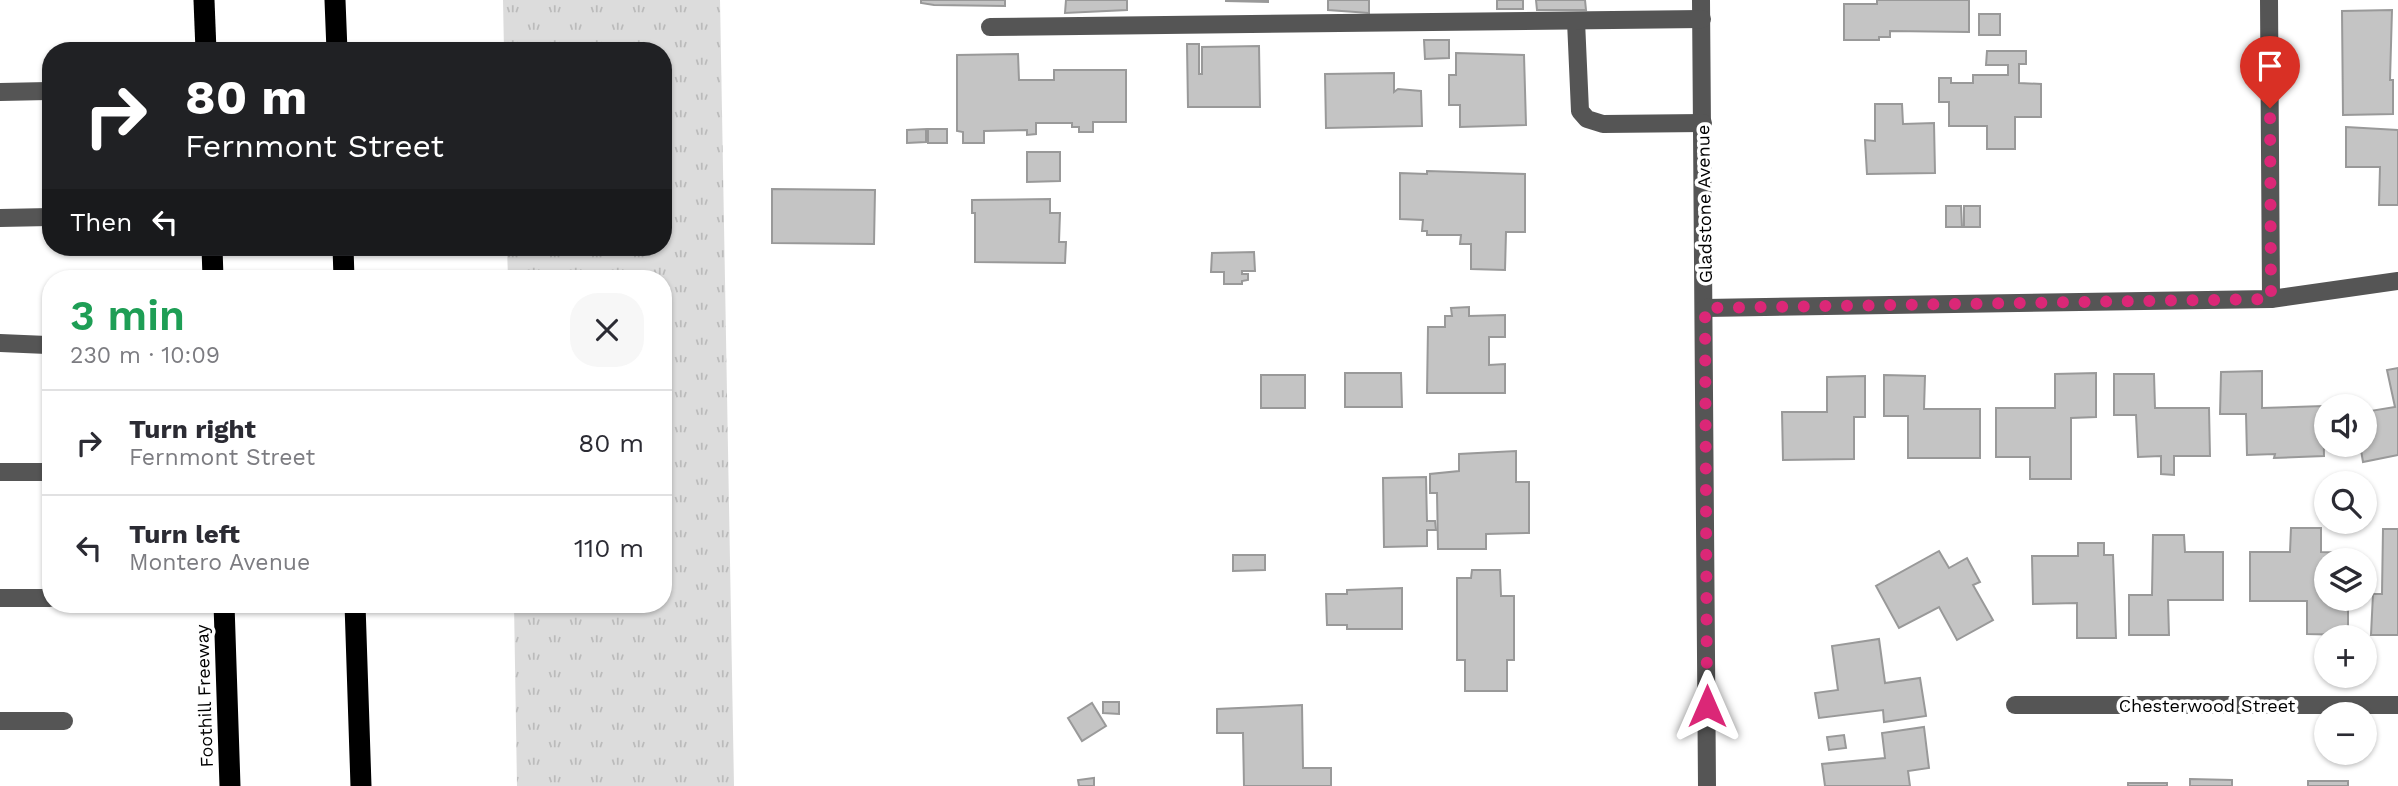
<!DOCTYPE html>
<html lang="en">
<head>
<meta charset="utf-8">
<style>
  body { margin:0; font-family:"Work Sans",sans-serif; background:#f7f7f7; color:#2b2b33; height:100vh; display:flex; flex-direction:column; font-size:26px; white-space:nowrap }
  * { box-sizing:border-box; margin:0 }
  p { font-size:23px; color:#7c7c81 }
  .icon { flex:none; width:38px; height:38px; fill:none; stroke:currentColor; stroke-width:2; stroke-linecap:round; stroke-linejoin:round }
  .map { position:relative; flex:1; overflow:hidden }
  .details { position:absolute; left:42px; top:270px; width:630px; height:343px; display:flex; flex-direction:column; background:#fff; border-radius:28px; box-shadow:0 2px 5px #0004 }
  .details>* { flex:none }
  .top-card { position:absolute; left:42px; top:42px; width:630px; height:214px; border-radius:28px; box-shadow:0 2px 5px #0004; background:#202124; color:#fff; overflow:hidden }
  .buttons { position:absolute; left:2314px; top:394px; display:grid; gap:14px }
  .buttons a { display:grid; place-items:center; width:63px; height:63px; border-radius:50%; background:#fff; box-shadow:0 2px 5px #0004; font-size:35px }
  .pin { position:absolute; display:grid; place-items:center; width:60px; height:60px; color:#fff; margin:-72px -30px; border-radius:50% 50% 50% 0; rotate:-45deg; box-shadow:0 0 7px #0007 }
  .pin .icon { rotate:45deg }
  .me { position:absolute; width:77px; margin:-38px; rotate:0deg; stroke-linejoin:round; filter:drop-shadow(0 0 5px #0008) }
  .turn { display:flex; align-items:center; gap:24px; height:147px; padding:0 28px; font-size:32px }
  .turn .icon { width:91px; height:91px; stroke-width:2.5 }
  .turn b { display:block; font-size:49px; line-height:60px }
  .then { display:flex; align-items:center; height:66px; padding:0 28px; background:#0003; gap:14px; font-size:26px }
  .round { display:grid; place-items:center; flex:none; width:74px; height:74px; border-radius:28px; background:#f7f7f7 }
  .summary { display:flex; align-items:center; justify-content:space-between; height:119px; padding:0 28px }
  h1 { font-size:42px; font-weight:600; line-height:52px; color:#1e9e55 }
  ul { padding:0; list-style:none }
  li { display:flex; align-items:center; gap:21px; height:105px; padding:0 28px; border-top:2px solid #e1e1e2 }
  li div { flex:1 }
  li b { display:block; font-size:26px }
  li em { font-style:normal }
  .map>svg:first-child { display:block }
  .grass { fill:url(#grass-tufts) }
  .building { fill:#c4c4c4; stroke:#999; stroke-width:2 }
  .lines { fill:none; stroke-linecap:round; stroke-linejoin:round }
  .minor { stroke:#555; stroke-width:18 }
  .highway { stroke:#000; stroke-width:21 }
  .route { stroke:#db2777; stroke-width:12; stroke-dasharray:0 21.6 }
  .labels { text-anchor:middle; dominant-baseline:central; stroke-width:7; stroke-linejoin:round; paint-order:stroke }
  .street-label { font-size:18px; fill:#000; stroke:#fff }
</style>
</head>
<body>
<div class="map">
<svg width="2398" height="786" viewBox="0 0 2398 786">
  <defs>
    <pattern id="grass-tufts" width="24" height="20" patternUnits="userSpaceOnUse" patternTransform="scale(1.75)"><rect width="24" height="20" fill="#dcdcdc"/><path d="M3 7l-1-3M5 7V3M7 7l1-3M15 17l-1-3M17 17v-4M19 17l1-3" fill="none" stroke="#bbb"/></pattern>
  </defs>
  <rect width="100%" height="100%" fill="#fff"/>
  <polygon class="grass" points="503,0 720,0 734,786 517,786 514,604 663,604 663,278 508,278 507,247 663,247 663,51 504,51"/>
  <g class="building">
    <polygon points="921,0 1005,0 1005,6 934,5 921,3"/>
    <polygon points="1066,0 1127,0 1127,10 1065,13"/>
    <polygon points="1226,0 1268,0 1268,2 1226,1"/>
    <polygon points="1328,0 1369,0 1369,13 1328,10"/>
    <rect x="1497" y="0" width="26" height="9"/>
    <polygon points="1536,0 1585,0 1586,10 1537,10"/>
    <polygon points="1877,0 1969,0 1969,32 1890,31 1890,37 1879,37 1879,40 1844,40 1844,4 1877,4"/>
    <polygon points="2392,10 2390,80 2393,80 2393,114 2343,115 2342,11"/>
    <rect x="1979" y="14" width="21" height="21"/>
    <polygon points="1424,40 1449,40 1449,58 1425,59"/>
    <polygon points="1187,44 1199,44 1199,74 1202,74 1202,47 1259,46 1260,107 1188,107"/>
    <polygon points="1987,51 2026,51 2026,64 2019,64 2019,83 2041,84 2041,117 2015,117 2015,149 1987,149 1987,126 1949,126 1949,102 1939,102 1939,78 1951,78 1951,83 1973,83 1973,75 2008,75 2008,65 1986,65"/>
    <polygon points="1456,53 1524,55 1526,125 1460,127 1460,105 1449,105 1449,75 1456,75"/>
    <polygon points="1018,54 1019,80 1054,80 1054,70 1126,70 1126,122 1093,122 1093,132 1079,132 1079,127 1072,127 1072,123 1036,123 1036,134 1027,135 1027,130 984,131 984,143 963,143 963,132 957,131 957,55"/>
    <polygon points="1394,73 1394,92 1398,89 1421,91 1422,126 1326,128 1325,74"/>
    <polygon points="1875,104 1902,104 1903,124 1934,123 1935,173 1867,174 1865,140 1875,141"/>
    <polygon points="2346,127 2398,130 2398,205 2379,205 2380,167 2346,167"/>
    <polygon points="926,129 926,142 907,143 907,130"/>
    <rect x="928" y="129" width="19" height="14"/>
    <polygon points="1027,152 1060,152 1060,181 1027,182"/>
    <polygon points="1427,171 1525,174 1525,232 1506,232 1505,270 1471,269 1471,244 1460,244 1461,235 1427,235 1427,231 1422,231 1423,220 1400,219 1400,173 1427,174"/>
    <polygon points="772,189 875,190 874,244 772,243"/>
    <polygon points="1050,199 1050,213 1060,213 1059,242 1066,242 1065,263 975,262 975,213 972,213 972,200"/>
    <polygon points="1946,206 1961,206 1962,227 1946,227"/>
    <rect x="1964" y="206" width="16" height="21"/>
    <polygon points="1254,252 1255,271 1242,271 1242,274 1248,274 1248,280 1242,281 1242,284 1224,284 1224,272 1211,272 1212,253"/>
    <polygon points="1469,307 1469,316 1505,315 1505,337 1489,337 1489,365 1505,364 1505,393 1427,393 1428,327 1445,327 1445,316 1452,316 1451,308"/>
    <polygon points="2398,368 2398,455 2363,462 2360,444 2364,444 2364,412 2395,407 2387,370"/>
    <polygon points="2262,371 2262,408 2323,406 2324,456 2274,458 2275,454 2247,455 2246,414 2220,414 2221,372"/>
    <polygon points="1345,373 1401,373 1402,407 1345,407"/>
    <polygon points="2096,373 2096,417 2071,418 2071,479 2030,479 2030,457 1996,457 1996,408 2055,408 2055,374"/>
    <polygon points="2114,374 2154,374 2155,408 2209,408 2210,456 2174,456 2174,475 2161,474 2161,456 2138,457 2136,415 2114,415"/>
    <rect x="1261" y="375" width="44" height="33"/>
    <polygon points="1884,375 1925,376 1924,409 1980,409 1980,458 1908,458 1908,416 1884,416"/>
    <polygon points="1865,376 1865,417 1854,417 1854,459 1783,460 1782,412 1827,412 1827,377"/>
    <polygon points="1516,451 1516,482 1529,482 1529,533 1486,534 1486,549 1438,549 1437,493 1430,493 1430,474 1459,471 1459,454"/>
    <polygon points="1426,477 1427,521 1435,521 1436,530 1427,530 1427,546 1384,547 1383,478"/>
    <polygon points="2291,528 2321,528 2321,552 2349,553 2349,560 2326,560 2326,598 2348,598 2348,635 2307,634 2307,601 2250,601 2250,552 2290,552"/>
    <polygon points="2383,529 2398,529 2398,635 2371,635 2373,594 2382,594"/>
    <polygon points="2153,535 2184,535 2185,552 2223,552 2223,600 2168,600 2169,635 2129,635 2129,595 2152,595"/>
    <polygon points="2078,543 2104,543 2104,555 2113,555 2116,638 2077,638 2077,603 2033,604 2032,556 2078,556"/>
    <polygon points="1939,551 1949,568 1967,558 1980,582 1973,585 1993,620 1957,640 1939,607 1899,628 1876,586"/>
    <polygon points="1233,555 1265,555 1265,570 1233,571"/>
    <polygon points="1472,570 1500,570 1501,596 1514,596 1514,660 1507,660 1507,691 1465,691 1465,660 1457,660 1457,578 1471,578"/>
    <polygon points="1402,588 1402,629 1347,629 1347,625 1327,625 1326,594 1347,594 1347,590"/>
    <polygon points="1879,639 1885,683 1920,678 1926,716 1884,722 1883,710 1819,718 1815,693 1838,690 1832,646"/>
    <polygon points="1103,702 1119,702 1119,714 1103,713"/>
    <polygon points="1092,703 1106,726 1082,741 1068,718"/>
    <polygon points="1302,705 1303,768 1331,768 1331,786 1244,786 1243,733 1217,733 1217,709"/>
    <polygon points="1924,727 1929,768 1908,771 1910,786 1825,786 1822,764 1885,758 1882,733"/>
    <polygon points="1844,735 1846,748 1829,750 1827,737"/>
    <polygon points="1094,778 1094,786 1079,786 1078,780"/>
    <polygon points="2190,779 2232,780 2232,786 2190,786"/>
    <rect x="2308" y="781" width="40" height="5"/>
    <rect x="2128" y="783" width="39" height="3"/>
  </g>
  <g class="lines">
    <g class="minor">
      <polyline points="1701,0 1707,786"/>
      <polyline points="2269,0 2271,299"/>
      <polyline points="1576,21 1580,111 1587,119 1603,124 1703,123"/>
      <polyline points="990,27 1702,19"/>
      <polyline points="0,92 48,91"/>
      <polyline points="0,218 50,217"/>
      <polyline points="1705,308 2271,299 2398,281"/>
      <polyline points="0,343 47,345"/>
      <polyline points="0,472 46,472"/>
      <polyline points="0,598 50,598"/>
      <polyline points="2015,705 2398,705"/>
      <polyline points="0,721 64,721"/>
    </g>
    <g class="highway">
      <polyline points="204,0 206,51"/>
      <polyline points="335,0 337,51"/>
      <polyline points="212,247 213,278"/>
      <polyline points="343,247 344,278"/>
      <polyline points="224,604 230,786"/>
      <polyline points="355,604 361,786"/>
    </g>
  </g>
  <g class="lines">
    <polyline class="route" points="1707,706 1705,308 2271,299 2270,108"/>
  </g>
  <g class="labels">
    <g class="street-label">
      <text transform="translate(1704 204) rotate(-91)">Gladstone Avenue</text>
      <text transform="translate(204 696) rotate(-92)">Foothill Freeway</text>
      <text x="2207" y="705">Chesterwood Street</text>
    </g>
  </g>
</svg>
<div class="buttons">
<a><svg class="icon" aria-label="sound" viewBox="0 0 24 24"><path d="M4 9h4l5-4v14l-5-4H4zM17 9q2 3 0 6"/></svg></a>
<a><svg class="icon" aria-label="search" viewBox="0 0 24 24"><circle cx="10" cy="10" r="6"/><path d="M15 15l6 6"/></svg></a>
<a><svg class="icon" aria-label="layers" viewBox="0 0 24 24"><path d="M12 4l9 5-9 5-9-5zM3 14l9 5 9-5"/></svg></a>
<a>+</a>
<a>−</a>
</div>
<div class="pin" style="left:2270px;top:108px;background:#d93025"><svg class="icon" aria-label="arrive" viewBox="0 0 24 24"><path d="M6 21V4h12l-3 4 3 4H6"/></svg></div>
<svg class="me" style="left:1707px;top:706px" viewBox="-20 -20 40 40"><path d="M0-17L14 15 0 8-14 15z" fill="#db2777" stroke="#fff" stroke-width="4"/></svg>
<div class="top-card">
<div class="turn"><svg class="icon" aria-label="right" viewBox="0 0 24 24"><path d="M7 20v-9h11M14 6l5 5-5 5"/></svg><div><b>80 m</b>Fernmont Street</div></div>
<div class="then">Then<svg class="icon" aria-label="left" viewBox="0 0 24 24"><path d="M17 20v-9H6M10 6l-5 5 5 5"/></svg></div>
</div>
<section class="details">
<div class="summary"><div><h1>3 min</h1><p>230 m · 10:09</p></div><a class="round"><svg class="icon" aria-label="close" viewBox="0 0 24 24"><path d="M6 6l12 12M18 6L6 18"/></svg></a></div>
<ul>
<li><svg class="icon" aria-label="right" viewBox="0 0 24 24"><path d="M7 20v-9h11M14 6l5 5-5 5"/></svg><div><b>Turn right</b><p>Fernmont Street</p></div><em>80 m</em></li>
<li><svg class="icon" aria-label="left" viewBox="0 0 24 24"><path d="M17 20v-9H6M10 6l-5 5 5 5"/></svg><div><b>Turn left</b><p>Montero Avenue</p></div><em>110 m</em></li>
</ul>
</section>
</div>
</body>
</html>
